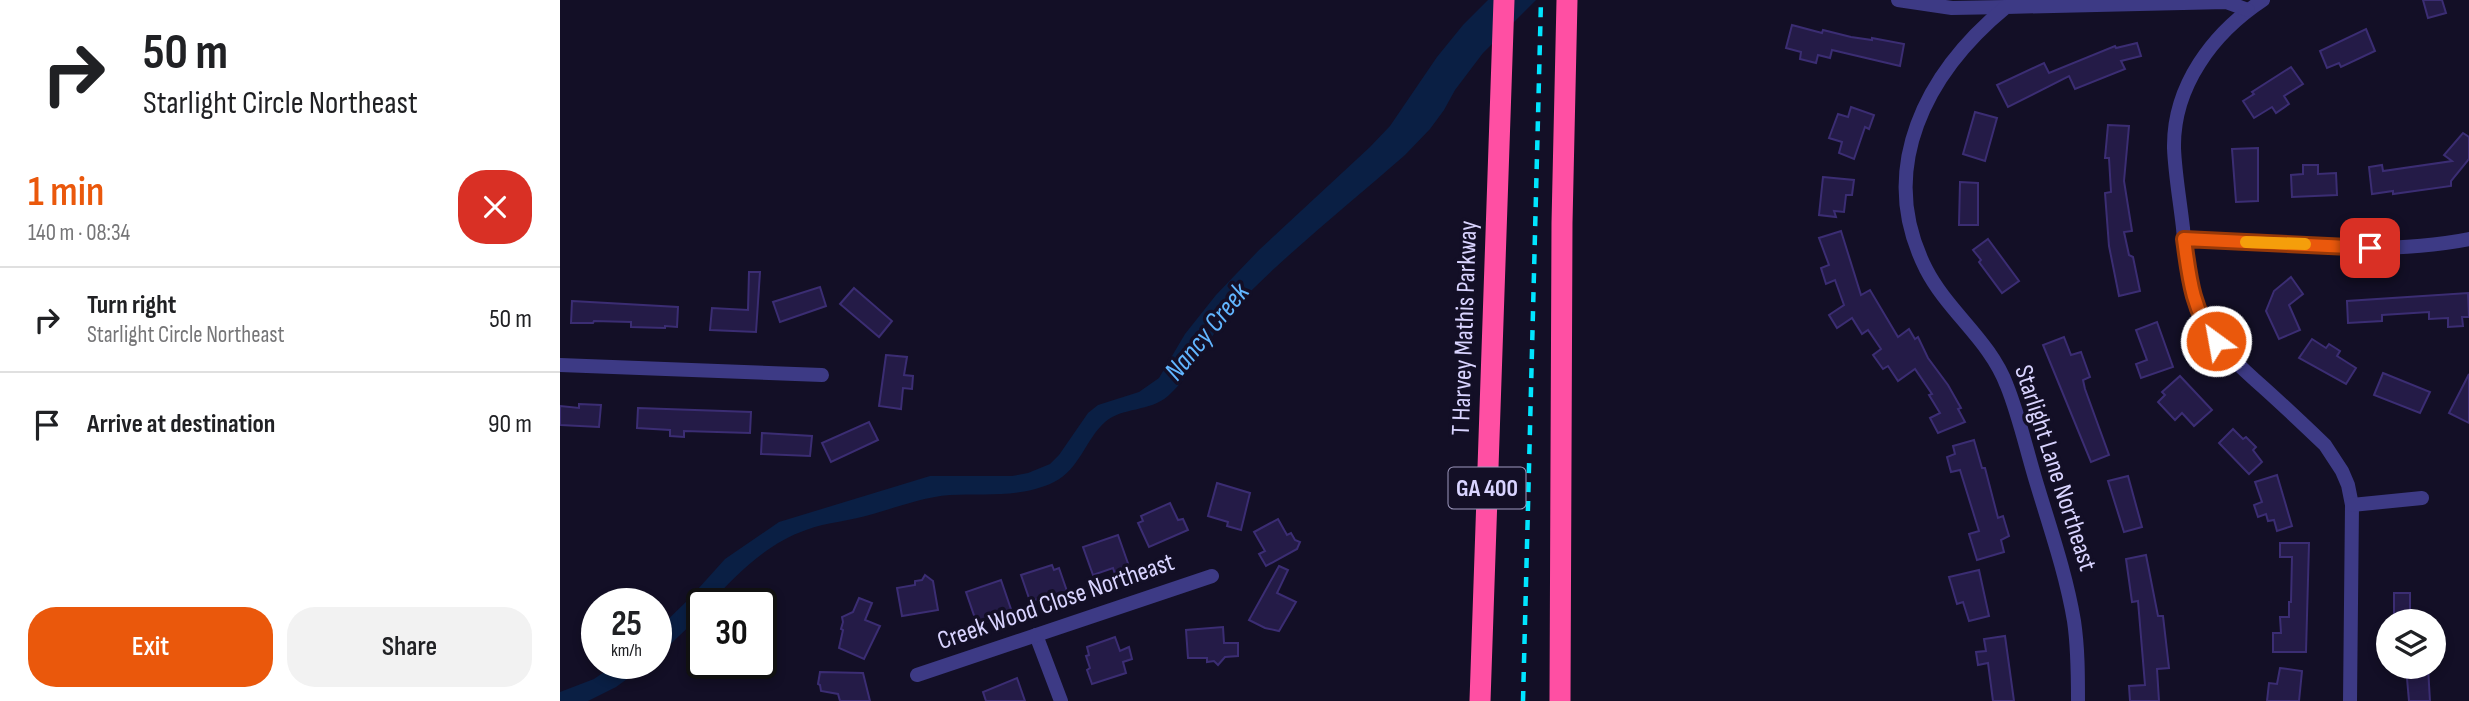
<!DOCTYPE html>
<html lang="en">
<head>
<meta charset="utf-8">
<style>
  body { margin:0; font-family:"Sofia Sans Condensed",sans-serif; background:#f2f2f2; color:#202124; height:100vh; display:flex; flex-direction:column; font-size:26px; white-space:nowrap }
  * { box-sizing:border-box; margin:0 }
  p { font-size:23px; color:#757577 }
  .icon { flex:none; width:38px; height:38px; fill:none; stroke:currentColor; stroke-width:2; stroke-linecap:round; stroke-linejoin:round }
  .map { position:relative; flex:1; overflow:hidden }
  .side { display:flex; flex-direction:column; background:#fff; width:560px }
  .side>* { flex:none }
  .hud { background:#fff; color:#202124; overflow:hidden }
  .controls { position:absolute; left:1816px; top:609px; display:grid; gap:14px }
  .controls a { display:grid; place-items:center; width:70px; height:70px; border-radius:50%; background:#fff; box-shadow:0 4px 10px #0003; font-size:35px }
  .speed { position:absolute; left:21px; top:588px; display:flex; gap:14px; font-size:35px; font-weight:700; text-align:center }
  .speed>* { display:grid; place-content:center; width:91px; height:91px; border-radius:50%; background:#fff; box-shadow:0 4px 10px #0003; line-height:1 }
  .speed small { font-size:18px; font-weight:400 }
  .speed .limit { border:4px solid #111; border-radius:10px; background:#fff; color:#111 }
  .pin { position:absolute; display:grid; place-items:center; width:60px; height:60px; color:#fff; margin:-30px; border-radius:14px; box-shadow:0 4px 10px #0006 }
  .me { position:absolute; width:77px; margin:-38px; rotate:328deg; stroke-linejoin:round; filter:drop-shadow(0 0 5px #0008) }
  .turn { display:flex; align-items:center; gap:24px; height:147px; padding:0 28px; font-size:32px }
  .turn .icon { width:91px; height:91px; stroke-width:2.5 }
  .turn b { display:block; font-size:49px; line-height:60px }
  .round { display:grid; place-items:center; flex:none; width:74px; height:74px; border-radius:28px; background:#f2f2f2 }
  .head { display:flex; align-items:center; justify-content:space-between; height:119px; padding:0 28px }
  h1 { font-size:42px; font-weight:600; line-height:52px; color:#ea580c }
  .primary-button { display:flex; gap:14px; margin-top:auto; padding:14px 28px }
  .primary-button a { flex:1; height:80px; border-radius:28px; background:#ea580c; color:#fff; font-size:28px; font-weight:600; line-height:80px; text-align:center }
  .primary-button a+a { background:#f2f2f2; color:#202124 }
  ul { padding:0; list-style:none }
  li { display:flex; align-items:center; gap:21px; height:105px; padding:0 28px; border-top:2px solid #e0e0e0 }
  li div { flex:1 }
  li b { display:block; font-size:26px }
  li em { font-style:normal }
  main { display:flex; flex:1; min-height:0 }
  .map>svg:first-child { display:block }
  .water { fill:#0a1f44 }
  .building { fill:#241b47; stroke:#3b2d73; stroke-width:2 }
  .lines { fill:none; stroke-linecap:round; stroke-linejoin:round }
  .minor { stroke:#3d3a85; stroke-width:14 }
  .motorway { stroke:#ff4fa3; stroke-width:21 }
  .rail { stroke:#00e5ff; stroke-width:4.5; stroke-dasharray:10 9; stroke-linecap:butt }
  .route-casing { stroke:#983908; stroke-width:18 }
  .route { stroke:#ea580c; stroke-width:12 }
  .slow { stroke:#f59e0b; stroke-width:12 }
  .labels { text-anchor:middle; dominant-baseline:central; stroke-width:7; stroke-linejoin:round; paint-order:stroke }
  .shield { fill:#130f26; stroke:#9e99be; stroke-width:2 }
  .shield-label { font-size:24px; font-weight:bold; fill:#d9d4ff }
  .street-label { font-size:26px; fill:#d9d4ff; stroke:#130f26 }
  .water-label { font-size:28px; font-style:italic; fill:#62b6ff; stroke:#130f26 }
</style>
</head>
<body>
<main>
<section class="side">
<div class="hud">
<div class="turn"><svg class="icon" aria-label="right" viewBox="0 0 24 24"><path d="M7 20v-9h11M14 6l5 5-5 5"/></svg><div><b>50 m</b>Starlight Circle Northeast</div></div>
</div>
<div class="head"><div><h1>1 min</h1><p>140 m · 08:34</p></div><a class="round" style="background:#d93025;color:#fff"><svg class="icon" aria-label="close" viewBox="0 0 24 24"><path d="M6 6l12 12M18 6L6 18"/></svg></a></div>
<ul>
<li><svg class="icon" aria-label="right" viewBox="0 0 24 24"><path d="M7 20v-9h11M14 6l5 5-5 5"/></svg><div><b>Turn right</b><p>Starlight Circle Northeast</p></div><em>50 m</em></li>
<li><svg class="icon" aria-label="arrive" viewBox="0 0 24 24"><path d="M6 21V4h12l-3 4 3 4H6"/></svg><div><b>Arrive at destination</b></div><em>90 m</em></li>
</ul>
<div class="primary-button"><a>Exit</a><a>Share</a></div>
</section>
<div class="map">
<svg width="1909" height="701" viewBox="0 0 1909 701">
  <rect width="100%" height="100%" fill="#130f26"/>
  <g class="water">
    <path d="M 928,0 L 976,0 L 923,53 L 895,90 L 884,110 L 870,129 L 845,155 C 788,205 727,253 675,307 C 649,334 635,372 608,396 C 590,412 562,407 545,422 C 525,440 520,469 494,482 C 462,498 425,493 390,495 C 363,497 338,507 313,514 C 291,521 267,522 246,530 C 208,543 176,574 150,604 L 142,604 L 142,614 L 96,658 L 96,631 L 129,599 L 165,559 L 219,522 L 370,476 L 452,476 L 468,473 L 490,464 L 499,455 L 528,413 L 538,405 L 579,392 L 599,378 L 625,334 L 656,295 L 699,250 L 810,147 L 830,126 L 877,57 L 903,25 Z"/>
    <polygon points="57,663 89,663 56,687 28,701 0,701 0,692 34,679"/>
  </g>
  <g class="building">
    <polygon points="1863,0 1882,0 1886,13 1868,18"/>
    <polygon points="1232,25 1262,33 1263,30 1291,37 1312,40 1312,38 1344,44 1340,66 1272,50 1270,58 1258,55 1256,63 1240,59 1241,52 1226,48"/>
    <polygon points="1806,29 1815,51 1781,67 1779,63 1767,68 1760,51"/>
    <polygon points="1577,43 1581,56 1561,61 1565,69 1515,89 1509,76 1448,107 1437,85 1484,63 1489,73 1555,46 1556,48"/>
    <polygon points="1731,67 1743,84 1724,96 1729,104 1716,113 1712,107 1694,118 1683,101 1694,94 1692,92"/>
    <polygon points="1291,107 1314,115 1309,129 1305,127 1294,159 1279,153 1282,142 1269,138 1278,114 1288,117"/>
    <polygon points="1415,112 1437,118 1425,161 1403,154"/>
    <polygon points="1548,125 1569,126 1564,181 1572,231 1564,232 1569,255 1573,257 1580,291 1559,296 1549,246 1545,193 1551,192 1549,158 1545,158"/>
    <polygon points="1903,133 1909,137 1909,159 1891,181 1891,186 1833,194 1833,191 1812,194 1809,167 1822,165 1823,171 1892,161 1884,155"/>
    <polygon points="1698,148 1698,201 1676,202 1672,149"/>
    <polygon points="1743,165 1758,165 1758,174 1776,173 1777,195 1732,197 1731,175 1743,174"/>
    <polygon points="1263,177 1294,180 1292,195 1286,195 1284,212 1274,211 1276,217 1259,215"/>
    <polygon points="1400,182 1418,183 1418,225 1399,225"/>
    <polygon points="1281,231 1301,295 1310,290 1338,337 1349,329 1355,339 1358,337 1368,358 1388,385 1401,408 1398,409 1405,422 1378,433 1370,418 1380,413 1369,395 1372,394 1355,369 1338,381 1328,366 1323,369 1313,355 1321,349 1308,330 1302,334 1292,318 1277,328 1269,315 1284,305 1275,280 1266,284 1261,268 1269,265 1259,238"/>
    <polygon points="1428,239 1459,281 1442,293 1419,262 1421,260 1413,250"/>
    <polygon points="189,272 200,272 196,332 150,330 152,308 188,310"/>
    <polygon points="1731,277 1743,294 1729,305 1740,330 1719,339 1706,311 1714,291"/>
    <polygon points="260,287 266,306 220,322 213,302"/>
    <polygon points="294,288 332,321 319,337 280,304"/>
    <polygon points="1908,293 1909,317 1902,317 1903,326 1888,327 1888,318 1869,319 1869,312 1822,315 1822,321 1788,323 1787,301"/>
    <polygon points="12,301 118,307 117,327 105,326 105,328 71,327 71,322 34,321 33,323 11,323"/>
    <polygon points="1597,322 1613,367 1581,378 1576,364 1587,360 1576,330"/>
    <polygon points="1504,337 1511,355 1521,352 1530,377 1523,380 1525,389 1549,455 1531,462 1483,345"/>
    <polygon points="1752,339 1766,348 1769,344 1780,351 1777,356 1796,368 1786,384 1739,358"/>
    <polygon points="326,355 347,357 344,375 353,376 352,389 343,388 341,409 319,406"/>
    <polygon points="1823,373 1870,392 1860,413 1814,395"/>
    <polygon points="1909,374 1909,423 1889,413"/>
    <polygon points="1620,376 1652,410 1634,426 1622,413 1615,420 1598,402 1605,395 1602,392"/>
    <polygon points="19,404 41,405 39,427 0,425 0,406 19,408"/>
    <polygon points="78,408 191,412 190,433 124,431 124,437 110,436 110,430 77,428"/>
    <polygon points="309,422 318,440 271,462 262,443"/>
    <polygon points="1673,429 1683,439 1686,437 1696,447 1693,450 1702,462 1689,474 1659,443"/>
    <polygon points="202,433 252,436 250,456 201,454"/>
    <polygon points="1414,440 1422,468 1425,468 1438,518 1443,516 1449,536 1441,540 1444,552 1417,560 1409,534 1419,531 1400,470 1391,472 1387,457 1395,454 1393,446"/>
    <polygon points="1717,475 1732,526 1717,531 1714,520 1708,521 1706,514 1698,517 1694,505 1702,502 1695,482"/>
    <polygon points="1568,476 1582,527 1564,532 1548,481"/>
    <polygon points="657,483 690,493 681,530 667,526 668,522 648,516"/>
    <polygon points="610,503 618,520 623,519 628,530 589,547 578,523 583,521 581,516"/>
    <polygon points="718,519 727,535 731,533 735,540 740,542 737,549 706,566 699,554 705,551 694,532"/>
    <polygon points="558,535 570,569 555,574 553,568 533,575 523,547"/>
    <polygon points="1720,543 1749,543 1746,652 1713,652 1713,633 1721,633 1720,617 1729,617 1729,602 1731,602 1732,557 1720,557"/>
    <polygon points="1586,555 1598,616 1603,616 1609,668 1597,669 1599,701 1570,701 1569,686 1585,685 1578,601 1572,602 1566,559"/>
    <polygon points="492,565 494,570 499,568 508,594 493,599 492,596 470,601 461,575"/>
    <polygon points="719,566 728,570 717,593 736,602 719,631 705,628 689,620"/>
    <polygon points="1419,570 1429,616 1409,621 1403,602 1397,604 1389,577"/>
    <polygon points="365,575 373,581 378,610 342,616 337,588 355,585 355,581 362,580"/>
    <polygon points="441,580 453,615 417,624 406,592"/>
    <rect x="1834" y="593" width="16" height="28"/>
    <polygon points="299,598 312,603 305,620 320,626 304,659 279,648 283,630 281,629 283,622 282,617 293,612"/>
    <polygon points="663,627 664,643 678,643 678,656 665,657 658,665 654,661 647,662 647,658 628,658 626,630"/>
    <polygon points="1445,636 1454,701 1433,701 1428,663 1418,665 1416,652 1426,651 1424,639"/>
    <polygon points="555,637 560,651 569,647 572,659 563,662 566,673 532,684 527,670 530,668 526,656 529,655 527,647"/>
    <polygon points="1846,667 1868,667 1870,701 1849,701"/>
    <polygon points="1720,668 1742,671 1739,701 1707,701 1709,683 1717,684"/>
    <polygon points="260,672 303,673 310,701 280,701 278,694 261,691 260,685 258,684"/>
    <polygon points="457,678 465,701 426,701 423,692"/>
  </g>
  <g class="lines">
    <g class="minor">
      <polyline points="1338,0 1392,8 1446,7"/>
      <path d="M 1703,0 C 1653,33 1613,86 1614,148 C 1615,174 1620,201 1623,228 C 1626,262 1628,300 1647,330 C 1660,349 1678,364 1695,380 C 1719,401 1742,423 1765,445 L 1782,471 L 1788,485 L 1792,505 L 1790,701"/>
      <path d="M 1624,238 C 1715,243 1820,257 1909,239"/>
      <polyline points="0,365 262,375"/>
      <polyline points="1792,505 1862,498"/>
      <polyline points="476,635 501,701"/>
      <polyline points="357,675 652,576"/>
      <path d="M 1518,701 C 1518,674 1518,648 1514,621 C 1506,573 1489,525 1475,478 C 1466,448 1459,416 1447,386 C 1430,340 1388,312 1366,269 C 1315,168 1367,72 1446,7 L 1666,2 L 1688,10"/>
    </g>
    <g class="motorway">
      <polyline points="920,701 944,0"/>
      <polyline points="1000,701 1002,223 1007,0"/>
    </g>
    <polyline class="rail" points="963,701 981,0"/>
  </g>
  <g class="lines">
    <defs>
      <path id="route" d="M 1656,341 C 1632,310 1629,276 1624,239 L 1810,248"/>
    </defs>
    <use href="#route" class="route-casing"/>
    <use href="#route" class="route"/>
    <polyline class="slow" points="1686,242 1745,244"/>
  </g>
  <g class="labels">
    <rect class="shield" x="888.5" y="467.5" width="77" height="41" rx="5"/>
    <g class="shield-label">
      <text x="927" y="488">GA 400</text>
    </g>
    <g class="street-label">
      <text transform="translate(905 328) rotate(-88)">T Harvey Mathis Parkway</text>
      <text transform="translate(1495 468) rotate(72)">Starlight Lane Northeast</text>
      <text transform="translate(496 602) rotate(-19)">Creek Wood Close Northeast</text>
    </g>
    <g class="water-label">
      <text transform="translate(647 332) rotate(-51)">Nancy Creek</text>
    </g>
  </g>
</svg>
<div class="controls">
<a><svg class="icon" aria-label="layers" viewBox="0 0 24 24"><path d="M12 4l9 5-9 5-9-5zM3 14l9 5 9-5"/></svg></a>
</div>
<div class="speed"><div>25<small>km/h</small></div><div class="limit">30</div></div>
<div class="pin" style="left:1810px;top:248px;background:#d93025"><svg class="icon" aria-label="arrive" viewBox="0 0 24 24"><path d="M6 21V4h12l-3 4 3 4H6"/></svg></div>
<svg class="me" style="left:1656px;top:341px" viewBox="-20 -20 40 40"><circle r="17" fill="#ea580c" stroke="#fff" stroke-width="3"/><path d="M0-11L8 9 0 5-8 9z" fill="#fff"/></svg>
</div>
</main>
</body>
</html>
